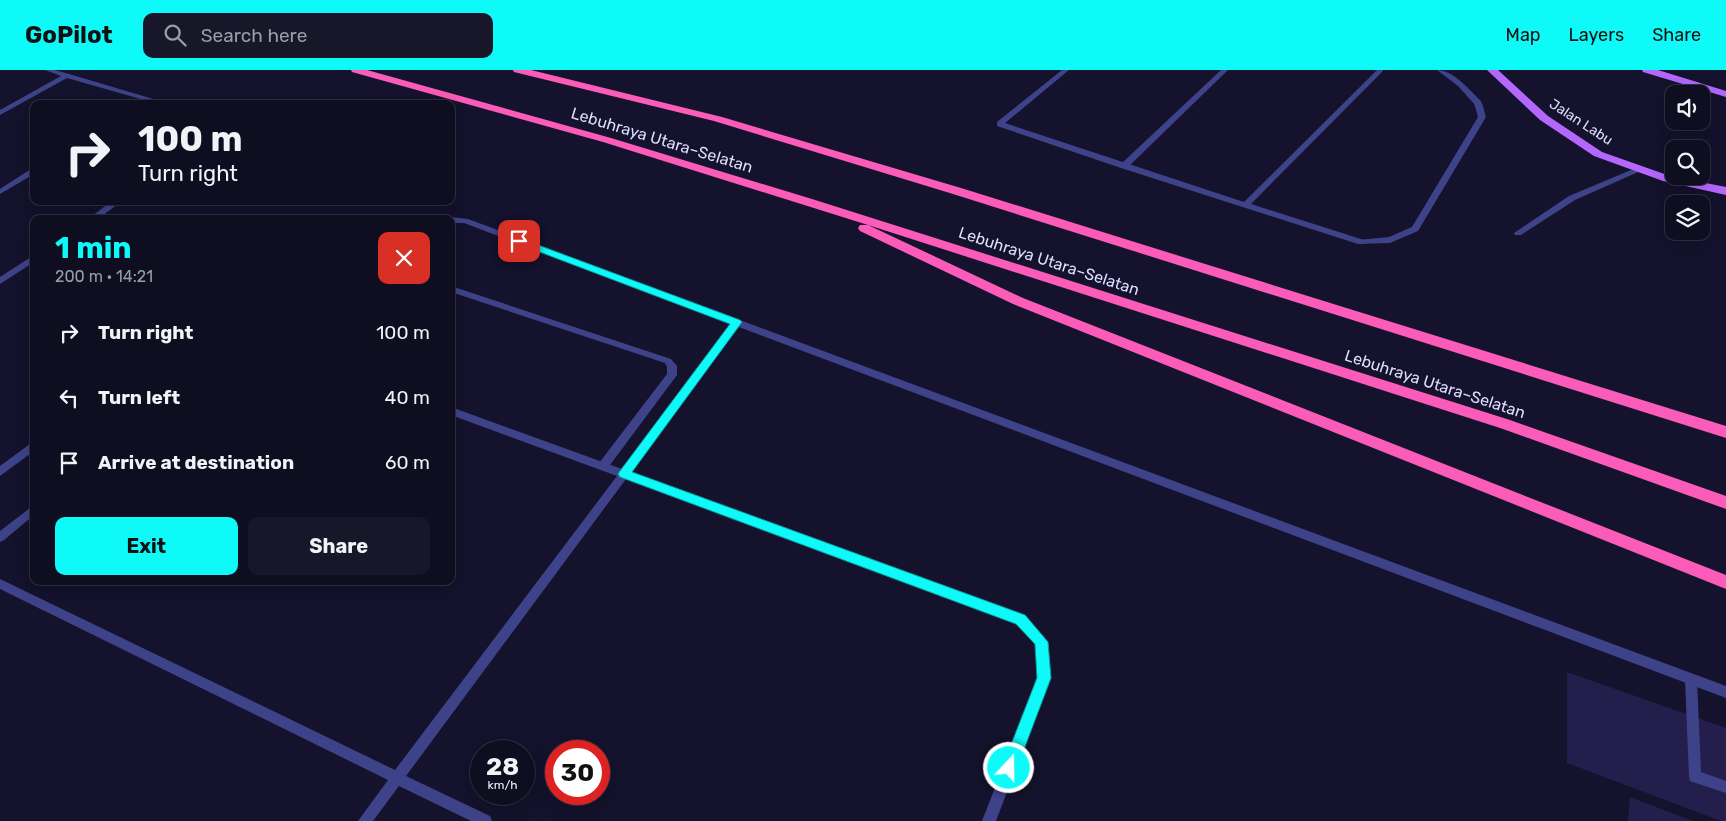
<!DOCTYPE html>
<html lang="en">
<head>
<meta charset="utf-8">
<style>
  body { margin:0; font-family:Rubik,sans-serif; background:#18172a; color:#f1f3f6; height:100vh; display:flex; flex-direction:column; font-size:19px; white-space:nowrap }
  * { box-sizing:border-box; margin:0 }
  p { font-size:16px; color:#9b9ca5 }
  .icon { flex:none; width:28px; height:28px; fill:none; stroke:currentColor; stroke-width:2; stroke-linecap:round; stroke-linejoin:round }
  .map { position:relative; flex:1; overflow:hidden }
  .panel { position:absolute; left:30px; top:145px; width:425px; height:370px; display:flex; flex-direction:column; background:#0f0e21; border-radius:10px; box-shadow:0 5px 20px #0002,0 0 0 1px #2f2e3f }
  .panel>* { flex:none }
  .top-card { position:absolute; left:30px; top:30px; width:425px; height:105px; border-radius:10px; box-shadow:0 5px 20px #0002,0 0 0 1px #2f2e3f; background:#0f0e21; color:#f1f3f6; overflow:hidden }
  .tools { position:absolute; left:1665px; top:15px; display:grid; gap:10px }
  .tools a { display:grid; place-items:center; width:45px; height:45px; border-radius:10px; background:#0f0e21; box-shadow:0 5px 20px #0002,0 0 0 1px #2f2e3f; font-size:25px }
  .speed { position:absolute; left:470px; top:670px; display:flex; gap:10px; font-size:25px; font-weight:700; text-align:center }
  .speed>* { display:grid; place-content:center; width:65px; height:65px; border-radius:50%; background:#0f0e21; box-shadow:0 5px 20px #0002,0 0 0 1px #2f2e3f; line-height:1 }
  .speed small { font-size:12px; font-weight:400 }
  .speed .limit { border:8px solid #d22; background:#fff; color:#111 }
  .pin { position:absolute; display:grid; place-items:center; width:42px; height:42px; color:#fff; margin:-21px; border-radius:10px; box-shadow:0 2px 8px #0006 }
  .me { position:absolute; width:55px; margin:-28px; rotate:21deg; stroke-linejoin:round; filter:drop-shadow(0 0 4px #0008) }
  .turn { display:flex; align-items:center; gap:18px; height:105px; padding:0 25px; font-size:22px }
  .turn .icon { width:65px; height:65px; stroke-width:2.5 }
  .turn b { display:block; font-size:35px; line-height:42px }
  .round { display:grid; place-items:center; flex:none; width:52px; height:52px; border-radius:10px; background:#18172a }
  .summary { display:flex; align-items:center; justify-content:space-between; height:85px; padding:0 25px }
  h1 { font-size:30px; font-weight:700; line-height:38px; color:#0efaf8 }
  .cta { display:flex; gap:10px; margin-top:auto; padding:10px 25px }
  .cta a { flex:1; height:58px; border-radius:10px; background:#0efaf8; color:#111; font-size:20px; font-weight:700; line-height:58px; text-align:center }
  .cta a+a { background:#18172a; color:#f1f3f6 }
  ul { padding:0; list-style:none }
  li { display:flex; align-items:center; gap:15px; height:65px; padding:0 25px }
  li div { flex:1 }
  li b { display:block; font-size:19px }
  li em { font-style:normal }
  header { display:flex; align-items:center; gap:30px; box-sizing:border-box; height:70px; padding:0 25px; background:#0efaf8; color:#111 }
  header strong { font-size:24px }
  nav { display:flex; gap:28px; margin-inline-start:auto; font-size:18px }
  .search { width:350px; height:45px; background:#18172a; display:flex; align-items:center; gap:12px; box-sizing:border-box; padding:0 18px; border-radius:10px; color:#9b9ca5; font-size:19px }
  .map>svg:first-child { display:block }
  .building { fill:#231e4c }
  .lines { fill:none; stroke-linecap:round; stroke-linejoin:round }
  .lane { fill:#3e4389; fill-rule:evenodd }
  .street { fill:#3e4389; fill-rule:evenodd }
  .primary { fill:#b467fc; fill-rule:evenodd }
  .highway { fill:#fb5bb9; fill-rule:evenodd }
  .route { fill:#0efaf8; stroke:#09a2a1 }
  .labels { text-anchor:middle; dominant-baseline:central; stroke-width:4; stroke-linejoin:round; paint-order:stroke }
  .far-street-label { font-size:14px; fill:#deddfe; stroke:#14122c }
  .street-label { font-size:16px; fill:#deddfe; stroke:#14122c }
</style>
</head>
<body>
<header>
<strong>GoPilot</strong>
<div class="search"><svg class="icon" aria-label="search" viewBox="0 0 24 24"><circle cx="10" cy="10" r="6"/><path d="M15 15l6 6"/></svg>Search here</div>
<nav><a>Map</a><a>Layers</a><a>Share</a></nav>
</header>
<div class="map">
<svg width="1726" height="751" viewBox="0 0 1726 751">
  <rect width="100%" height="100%" fill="#14122c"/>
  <g class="building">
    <polygon points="1567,602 1726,658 1726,751 1721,751 1567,693"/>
    <polygon points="1630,727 1693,751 1628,751"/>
  </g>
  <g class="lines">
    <g class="lane">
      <polygon points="1221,0 1228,0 1127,98 1121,98 1121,94"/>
      <polygon points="1475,31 1482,33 1486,47 1418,161 1390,173 1358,174 1358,170 1389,167 1412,157 1478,47 1474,33"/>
      <polygon points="1638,97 1641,97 1645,99 1575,130 1521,165 1515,165 1514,163 1569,126"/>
      <polygon points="31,99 34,99 34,104 0,124 0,119"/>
      <polygon points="451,216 671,289 677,296 677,305 607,399 599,399 598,396 599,393 667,304 667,297 665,293 451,222"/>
      <polygon points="1691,604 1695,606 1697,610 1701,702 1726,711 1726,723 1690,711 1689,706 1685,610 1687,606"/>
    </g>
    <g class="street">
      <polygon points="45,0 55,0 69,4 170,34 158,34 67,8 0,45 0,40 61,6"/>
      <polygon points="1062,0 1069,0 1005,53 1244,132 1377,0 1383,0 1382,2 1251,134 1364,170 1365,172 1364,174 1358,174 1121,98 997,56 997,52"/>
      <path d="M 1437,0 C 1454,0 1469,20 1481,31 L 1481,35 L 1475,35 L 1458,16 Z"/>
      <polygon points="112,131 122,131 98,149 88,149"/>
      <polygon points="416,146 438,146 442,149 412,149"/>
      <polygon points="451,147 468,149 1726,616 1726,628 739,257 631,402 1025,545 1047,572 1050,608 996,751 982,751 1038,608 1035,574 1017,553 626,409 406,706 490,746 492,751 471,751 399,716 373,751 358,751 388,710 0,519 0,509 395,700 617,406 451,345 451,337 622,399 731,254 464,153 451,153 451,149 448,149"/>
      <polygon points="34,185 34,192 0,214 0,207"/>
      <polygon points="34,371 34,381 0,406 0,396"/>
      <polygon points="34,435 34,445 4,470 0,472 0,461"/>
    </g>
    <g class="primary">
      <polygon points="1487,0 1498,0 1548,46 1602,82 1670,106 1726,117 1726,125 1663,111 1594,86 1540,50"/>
      <polygon points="1642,0 1658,0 1726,21 1726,27 1643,2"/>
    </g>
    <g class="highway">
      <polygon points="351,0 367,0 611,68 812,129 1510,350 1726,426 1726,439 1500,358 868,155 1023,228 1726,505 1726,519 1013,234 860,161 858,158 860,155 868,155 603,72 352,2"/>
      <polygon points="513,0 531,0 722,47 961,118 1726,356 1726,368 953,124 714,51 514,2"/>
    </g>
  </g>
  <polygon class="route" points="519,168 740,250 742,252 632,402 1025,545 1048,572 1051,608 1015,703 1009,705 1004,703 1002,698 1037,608 1035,574 1016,554 620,407 618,404 620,401 730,254 516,173 516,169"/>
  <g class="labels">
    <g class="far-street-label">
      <text transform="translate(1581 52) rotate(33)">Jalan Labu</text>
    </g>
    <g class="street-label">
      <text transform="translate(662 70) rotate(17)">Lebuhraya Utara–Selatan</text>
      <text transform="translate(1049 191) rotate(18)">Lebuhraya Utara–Selatan</text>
      <text transform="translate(1435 314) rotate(18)">Lebuhraya Utara–Selatan</text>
    </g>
  </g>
</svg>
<div class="tools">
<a><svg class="icon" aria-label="sound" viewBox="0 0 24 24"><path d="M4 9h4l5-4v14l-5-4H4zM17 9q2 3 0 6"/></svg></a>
<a><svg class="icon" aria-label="search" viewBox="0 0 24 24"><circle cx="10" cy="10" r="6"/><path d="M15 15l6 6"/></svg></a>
<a><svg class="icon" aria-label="layers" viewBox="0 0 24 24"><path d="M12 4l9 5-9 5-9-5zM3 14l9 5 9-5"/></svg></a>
</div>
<div class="speed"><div>28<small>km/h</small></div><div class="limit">30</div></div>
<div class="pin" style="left:519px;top:171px;background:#d93025"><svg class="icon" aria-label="arrive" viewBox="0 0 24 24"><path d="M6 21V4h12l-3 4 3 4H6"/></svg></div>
<svg class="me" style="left:1009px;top:698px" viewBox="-20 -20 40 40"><circle r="17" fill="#0efaf8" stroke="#fff" stroke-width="3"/><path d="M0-11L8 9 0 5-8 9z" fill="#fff"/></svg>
<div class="top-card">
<div class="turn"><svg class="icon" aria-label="right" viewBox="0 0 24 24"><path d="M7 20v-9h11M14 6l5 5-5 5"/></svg><div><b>100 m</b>Turn right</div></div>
</div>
<section class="panel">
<div class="summary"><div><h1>1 min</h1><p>200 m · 14:21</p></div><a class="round" style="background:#d93025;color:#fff"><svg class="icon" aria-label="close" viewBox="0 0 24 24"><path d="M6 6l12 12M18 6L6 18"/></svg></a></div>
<ul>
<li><svg class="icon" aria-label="right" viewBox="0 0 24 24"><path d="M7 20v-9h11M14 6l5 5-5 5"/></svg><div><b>Turn right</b></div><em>100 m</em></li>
<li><svg class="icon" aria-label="left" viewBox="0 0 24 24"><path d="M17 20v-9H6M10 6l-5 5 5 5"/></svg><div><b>Turn left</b></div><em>40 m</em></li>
<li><svg class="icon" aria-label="arrive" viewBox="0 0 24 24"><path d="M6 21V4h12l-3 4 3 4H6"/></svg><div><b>Arrive at destination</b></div><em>60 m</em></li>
</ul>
<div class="cta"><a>Exit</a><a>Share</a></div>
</section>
</div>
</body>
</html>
